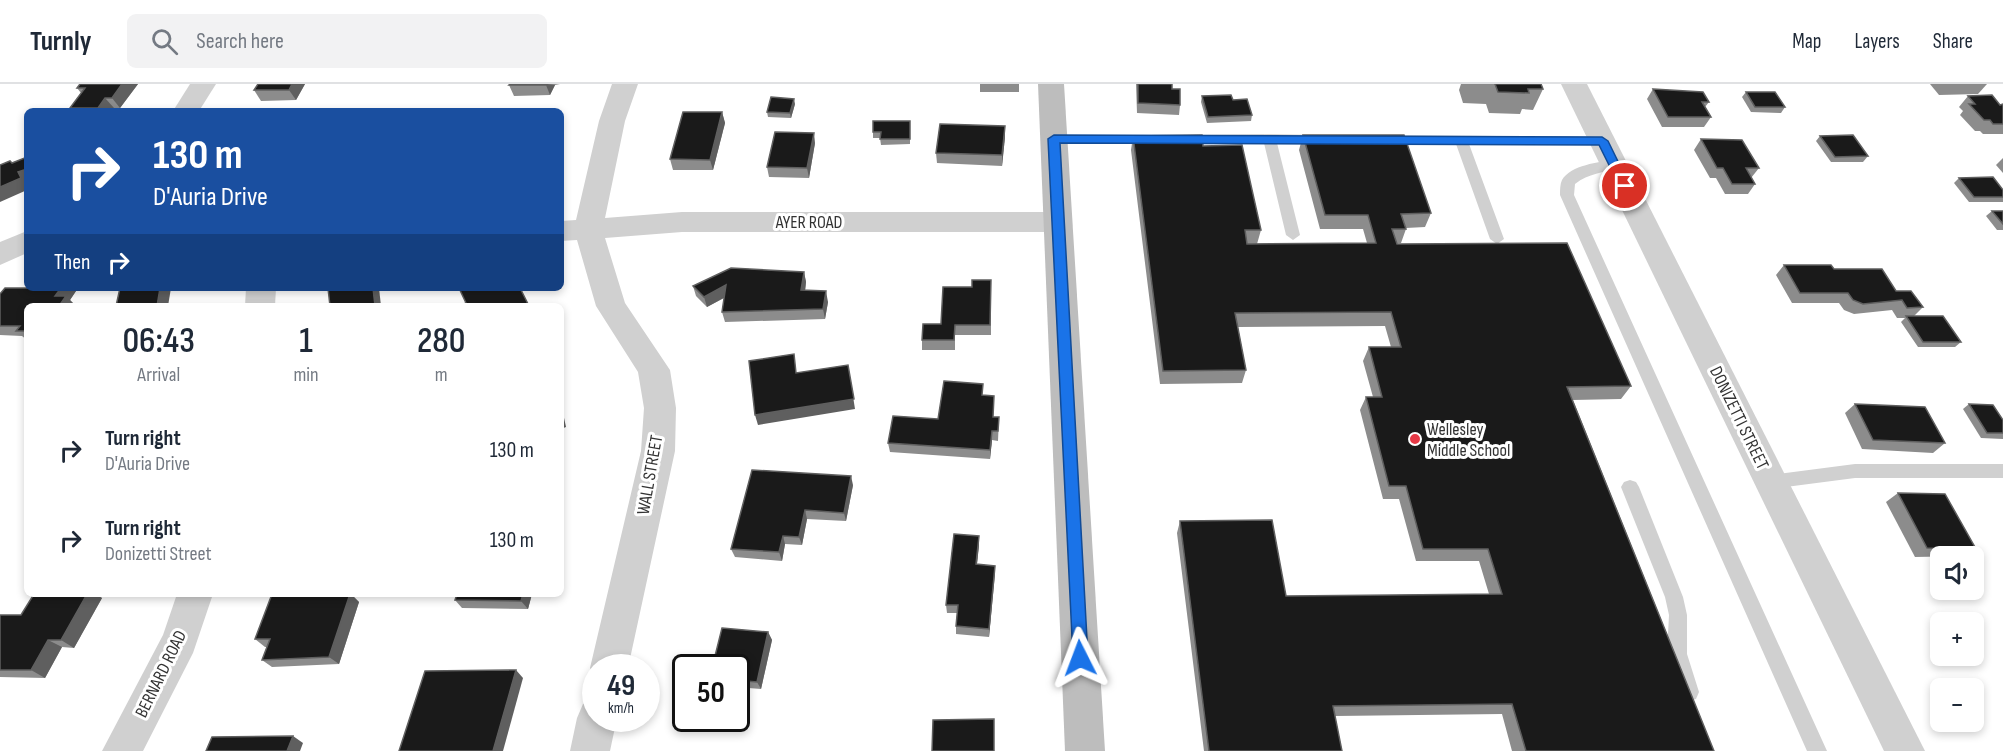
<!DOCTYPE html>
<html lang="en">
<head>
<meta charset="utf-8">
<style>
  body { margin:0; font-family:"Sofia Sans Condensed",sans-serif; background:#f2f2f3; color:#1f2937; height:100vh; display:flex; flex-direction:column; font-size:22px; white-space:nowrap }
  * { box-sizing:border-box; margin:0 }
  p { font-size:20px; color:#747a83 }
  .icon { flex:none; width:33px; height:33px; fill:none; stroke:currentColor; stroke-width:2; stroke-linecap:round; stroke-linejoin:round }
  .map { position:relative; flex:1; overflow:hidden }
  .side { position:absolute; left:24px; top:219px; width:540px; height:294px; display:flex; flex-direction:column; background:#fff; border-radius:9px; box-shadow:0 3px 9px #0003 }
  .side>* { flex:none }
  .banner { position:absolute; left:24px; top:24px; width:540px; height:183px; border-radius:9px; box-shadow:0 3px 9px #0003; background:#1a4fa0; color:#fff; overflow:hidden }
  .fabs { position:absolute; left:1930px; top:462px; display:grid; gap:12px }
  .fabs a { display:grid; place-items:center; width:54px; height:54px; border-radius:9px; background:#fff; box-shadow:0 3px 9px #0003; font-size:30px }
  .speed { position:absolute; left:582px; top:570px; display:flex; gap:12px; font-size:30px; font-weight:700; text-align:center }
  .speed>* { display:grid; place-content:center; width:78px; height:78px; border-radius:50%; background:#fff; box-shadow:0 3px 9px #0003; line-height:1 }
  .speed small { font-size:15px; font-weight:400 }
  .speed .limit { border:3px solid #111; border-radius:9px; background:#fff; color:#111 }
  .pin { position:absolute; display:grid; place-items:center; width:51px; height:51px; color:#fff; margin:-26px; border:3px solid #fff; border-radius:50%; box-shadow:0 2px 6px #0007 }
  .me { position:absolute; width:66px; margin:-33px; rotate:357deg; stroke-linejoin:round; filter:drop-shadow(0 0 4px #0008) }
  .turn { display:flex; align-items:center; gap:21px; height:126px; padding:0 30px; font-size:27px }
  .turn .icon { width:78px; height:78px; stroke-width:2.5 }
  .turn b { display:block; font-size:42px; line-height:51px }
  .then { display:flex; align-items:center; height:57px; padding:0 30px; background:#0003; gap:12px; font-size:22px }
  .eta { display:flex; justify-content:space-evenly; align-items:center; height:102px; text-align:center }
  .eta b { font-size:36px; font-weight:600; line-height:42px }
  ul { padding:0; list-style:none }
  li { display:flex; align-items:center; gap:18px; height:90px; padding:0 30px }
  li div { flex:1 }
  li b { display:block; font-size:22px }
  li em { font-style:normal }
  header { display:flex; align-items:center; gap:36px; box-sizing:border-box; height:84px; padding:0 30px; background:#fff; border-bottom:2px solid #e0e1e3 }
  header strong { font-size:28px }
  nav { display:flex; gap:33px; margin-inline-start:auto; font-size:21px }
  .search { width:420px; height:54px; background:#f2f2f3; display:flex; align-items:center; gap:15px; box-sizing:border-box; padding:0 21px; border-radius:9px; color:#747a83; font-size:22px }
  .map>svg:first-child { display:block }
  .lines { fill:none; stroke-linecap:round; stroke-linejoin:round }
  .service { fill:#d0d0d0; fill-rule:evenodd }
  .minor { fill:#d0d0d0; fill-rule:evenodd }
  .secondary { fill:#bdbdbd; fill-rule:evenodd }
  .wall { fill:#8c8c8c }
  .shaded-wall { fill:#5f5f5f }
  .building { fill:#1a1a1a; stroke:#5f5f5f; stroke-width:1.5 }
  .route { fill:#1a73e8; stroke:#114b97; stroke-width:1.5 }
  .poi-dot { fill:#e63946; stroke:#fff; stroke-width:2 }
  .labels { text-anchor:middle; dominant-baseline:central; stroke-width:6; stroke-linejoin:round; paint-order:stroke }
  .street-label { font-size:18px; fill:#333; stroke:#fff }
  .poi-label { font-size:18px; fill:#333; stroke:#fff; text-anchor:start }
</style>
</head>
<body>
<header>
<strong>Turnly</strong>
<div class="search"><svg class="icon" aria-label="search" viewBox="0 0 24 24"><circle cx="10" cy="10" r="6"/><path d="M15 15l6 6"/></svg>Search here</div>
<nav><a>Map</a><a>Layers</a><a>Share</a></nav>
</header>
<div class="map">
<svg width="2003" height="667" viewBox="0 0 2003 667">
  <rect width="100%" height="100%" fill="#fff"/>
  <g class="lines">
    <g class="service">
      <polygon points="1269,50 1323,51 1330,55 1323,59 1277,59 1300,151 1293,156 1286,151 1264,59 1181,59 1174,55 1181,51"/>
      <polygon points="1054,51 1155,51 1162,55 1155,59 1049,58 1047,55"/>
      <polygon points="1385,51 1602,53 1609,57 1602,61 1469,60 1504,155 1497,160 1490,155 1456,60 1380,58 1378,55"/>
      <path d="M 1614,76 L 1621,81 L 1619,84 C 1603,89 1589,89 1575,100 L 1574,111 L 1827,667 L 1807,667 L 1560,111 C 1560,106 1560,100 1562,96 C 1571,81 1599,78 1614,76 Z"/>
      <polygon points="1855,380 2003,380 2003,394 1855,394 1770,405 1764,403 1761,398 1764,393 1770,391"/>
      <polygon points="1630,396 1636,398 1639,403 1683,513 1687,531 1687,570 1699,608 1696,615 1689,617 1682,615 1667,570 1669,531 1665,513 1621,403 1624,398"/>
    </g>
    <g class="minor">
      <polygon points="190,0 216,0 199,27 173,27"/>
      <polygon points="612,0 638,0 625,37 605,134 682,128 1058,128 1068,131 1072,138 1068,145 1058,148 682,148 605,154 625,219 670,286 676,324 675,367 628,584 596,584 596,597 590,584 641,367 644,324 638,288 596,222 577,156 561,157 561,137 576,136 599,37"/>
      <polygon points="1561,0 1587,0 1925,667 1884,667"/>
      <polygon points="27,147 27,169 0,181 0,158"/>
      <polygon points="246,204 276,204 275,222 245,222"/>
      <polygon points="177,510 213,510 193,569 143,667 102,667 163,551"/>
      <polygon points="596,615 596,634 617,634 610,667 570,667 577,634 583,620"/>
    </g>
    <polygon class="secondary" points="1038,0 1064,0 1105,667 1065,667"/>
  </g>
  <g class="wall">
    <polygon points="138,0 120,24 114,24 112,27 72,27 70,24 81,9 77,4"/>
    <polygon points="305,0 296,16 261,17 254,6"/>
    <polygon points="510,0 560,0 555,1 550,11 514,12 509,1"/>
    <rect x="980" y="0" width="39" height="8"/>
    <polygon points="1136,0 1172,0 1172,5 1180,21 1179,31 1137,29"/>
    <polygon points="1461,0 1541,0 1543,5 1533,26 1522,25 1520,30 1489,29 1486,20 1463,19 1459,6"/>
    <polygon points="1930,0 1987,0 1978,10 1939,11"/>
    <polygon points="1653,5 1709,18 1705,23 1711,33 1704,43 1662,43 1647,15"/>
    <polygon points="1746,8 1785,23 1781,29 1751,28 1742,13"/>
    <polygon points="1202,12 1233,16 1252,31 1251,37 1207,39 1201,18"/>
    <polygon points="1968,12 2000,21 2003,20 2003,50 1983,50 1980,47 1975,47 1960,31 1963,27 1959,23"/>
    <polygon points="795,20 791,34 768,33 767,28"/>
    <polygon points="722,28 725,39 713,86 673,86 670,75"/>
    <polygon points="910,37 910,60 881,61 880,54 873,54 873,48"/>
    <polygon points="1303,51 1431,129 1425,143 1406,144 1406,145 1401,159 1396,159 1631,302 1621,315 1573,316 1714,667 1512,667 1502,630 1335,632 1342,667 1204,667 1177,449 1180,437 1286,512 1489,510 1479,477 1416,477 1399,415 1383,415 1360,326 1366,313 1373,313 1363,277 1369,263 1391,263 1385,242 1238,243 1246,286 1242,299 1160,300 1131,66 1133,52 1203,62 1261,146 1257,160 1367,159 1363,145 1320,145 1299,66"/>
    <polygon points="1820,52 1868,72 1863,78 1831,78 1816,57"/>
    <polygon points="1005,53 1002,82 937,79 936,69"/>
    <polygon points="1701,55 1759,84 1751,94 1755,100 1748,110 1725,110 1716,94 1710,94 1694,66"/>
    <polygon points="815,59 809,94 769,93 767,83"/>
    <polygon points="2003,74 2003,89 1996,81"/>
    <polygon points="1959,94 2003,106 2003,118 1969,118 1954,99"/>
    <polygon points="1992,127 2003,127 2003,146 1997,146 1986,132"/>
    <polygon points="1784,181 1834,185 1896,207 1923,223 1914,232 1961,258 1955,263 1918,263 1901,238 1905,234 1897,234 1892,226 1854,230 1844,226 1839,219 1792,219 1776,191"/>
    <polygon points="804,188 806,198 805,207 828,218 825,235 725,238 722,228 724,214 707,223 696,212 693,202"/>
    <polygon points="991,196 991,251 955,251 955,266 922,266 922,256 941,240 972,203"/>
    <polygon points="5,204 78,204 70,216 76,222 27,222 27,256 22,252 0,251 0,210"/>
    <polygon points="983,311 994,322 993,333 999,333 998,357 992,356 990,375 890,368 888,359 938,335"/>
    <polygon points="1855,320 1945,359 1933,369 1862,365 1845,329"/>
    <polygon points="1969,320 2003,336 2003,355 1981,354 1963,325"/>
    <polygon points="853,401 846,437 807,435 802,461 785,460 782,477 735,473 731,465"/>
    <polygon points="1898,409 1976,465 1966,472 1915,473 1886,418"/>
    <polygon points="979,452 979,461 977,480 995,482 989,553 956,550 956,542 957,529 947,529 946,521"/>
    <polygon points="95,510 102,514 74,564 62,563 45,594 0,593 0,531 21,531"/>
    <polygon points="272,510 354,510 353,512 359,518 339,580 272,583 262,576 267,563 265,563 255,555"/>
    <polygon points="457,510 532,510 528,525 462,524 455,516"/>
    <polygon points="768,548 772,556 761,605 736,603 736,584"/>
  </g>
  <g class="shaded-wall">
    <polygon points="122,0 138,0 120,24 112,14"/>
    <polygon points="292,0 305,0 296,16 289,6"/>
    <polygon points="547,0 555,1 550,11 546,1"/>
    <polygon points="105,14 114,24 112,27 101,27 98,24"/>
    <polygon points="794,15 795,20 791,34 790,29"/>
    <polygon points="722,28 725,39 713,86 710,76"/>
    <polygon points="1005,42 1005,53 1002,82 1002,71"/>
    <polygon points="814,49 815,59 809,94 807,84"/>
    <polygon points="27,85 27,106 0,118 0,103 18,88"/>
    <polygon points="804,188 806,198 804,216 801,206"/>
    <polygon points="726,201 729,211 707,223 704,213"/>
    <polygon points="61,204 78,204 70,216 76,222 59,222 55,212"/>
    <polygon points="160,204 171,204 168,222 157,222"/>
    <polygon points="373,204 379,204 381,222 375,222"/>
    <polygon points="826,207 828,218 825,235 823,225"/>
    <polygon points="848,281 855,325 758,341 755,331"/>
    <polygon points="561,320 566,343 561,345"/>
    <polygon points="992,347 992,356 990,375 990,366"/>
    <polygon points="851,392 853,401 846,437 844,429"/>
    <polygon points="805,426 807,435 802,461 799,453"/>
    <polygon points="783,452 785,460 782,477 779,468"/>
    <polygon points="979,452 979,461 976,489 976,480"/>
    <polygon points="995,482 995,490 989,553 989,545"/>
    <polygon points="87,510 95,510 102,514 74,564 61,556"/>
    <polygon points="342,510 354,510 353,512 359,518 339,580 329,573"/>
    <polygon points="523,510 532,510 528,525 521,517"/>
    <polygon points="768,548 772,556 761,605 757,598"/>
    <polygon points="48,556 62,563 45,594 31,586"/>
    <polygon points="516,586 523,594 503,667 493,667"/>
    <polygon points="293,652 303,659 300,667 287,667"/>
  </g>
  <g class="building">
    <polygon points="80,0 122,0 112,14 105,14 98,24 70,24 85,4 77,4"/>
    <polygon points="258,0 292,0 289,6 254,6"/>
    <polygon points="510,0 547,0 546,1 509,1"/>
    <polygon points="1138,0 1172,0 1172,5 1180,5 1180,21 1138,19"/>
    <polygon points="1495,0 1541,0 1543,5 1528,5 1529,9 1498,8"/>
    <polygon points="1653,5 1703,8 1709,18 1702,18 1711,33 1668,33"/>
    <polygon points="1746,8 1775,8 1785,23 1755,23"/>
    <polygon points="1231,11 1233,16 1247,15 1252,31 1208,33 1202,12"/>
    <polygon points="1992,11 2000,21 2003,20 2003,40 1993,40 1990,36 1984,36 1969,20 1975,20 1968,12"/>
    <polygon points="771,13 794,15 790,29 767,28"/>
    <polygon points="683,28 722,28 710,76 670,75"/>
    <polygon points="873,37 910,37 910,55 880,55 881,48 873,48"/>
    <polygon points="940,40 1005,42 1002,71 936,69"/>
    <polygon points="775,48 814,49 807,84 767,83"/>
    <polygon points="1202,51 1203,62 1242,61 1261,146 1245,146 1247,160 1376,159 1368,131 1325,131 1303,51 1404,51 1431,129 1401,130 1406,145 1392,145 1397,160 1567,159 1631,302 1567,303 1714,667 1526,667 1512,620 1333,622 1342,667 1209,667 1180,437 1272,436 1286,512 1502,510 1488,465 1423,465 1406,402 1389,402 1366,313 1382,313 1369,263 1401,263 1391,228 1235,229 1246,286 1163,287 1133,52"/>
    <polygon points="1853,51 1868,72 1835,73 1820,52"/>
    <polygon points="1701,55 1742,56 1759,84 1746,84 1755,100 1732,100 1723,84 1717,84"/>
    <polygon points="27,73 27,85 18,88 21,94 0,103 0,81 10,77 12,79"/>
    <polygon points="1993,93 2003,106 2003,113 1974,113 1959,94"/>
    <polygon points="1992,127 2003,127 2003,140"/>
    <polygon points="1784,181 1831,181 1834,185 1882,185 1896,207 1911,207 1923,223 1907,224 1902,216 1863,220 1853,216 1848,209 1800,209"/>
    <polygon points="731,184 804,188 801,206 826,207 823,225 722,228 726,201 704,213 693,202"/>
    <polygon points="972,196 991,196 990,241 955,241 954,256 922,256 923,240 941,240 943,203 972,203"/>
    <polygon points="5,204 61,204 55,212 66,212 59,222 27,222 27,247 16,247 20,242 0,242 0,210"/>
    <polygon points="120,204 160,204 157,222 116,222"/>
    <polygon points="328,204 373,204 375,222 330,222"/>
    <polygon points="459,204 520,204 529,222 459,222 466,219"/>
    <polygon points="1906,232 1943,232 1961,258 1923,258"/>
    <polygon points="794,270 796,289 848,281 854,315 755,331 749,277"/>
    <polygon points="944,297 983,300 982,311 994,312 993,333 999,333 998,347 992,347 990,366 888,359 893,332 938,335"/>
    <polygon points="1855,320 1925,323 1945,359 1873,356"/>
    <polygon points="1969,320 1993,321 2003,336 2003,349 1987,349"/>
    <polygon points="752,386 851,392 844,429 805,426 799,453 783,452 779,468 731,465"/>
    <polygon points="1898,409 1945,410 1976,465 1927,464"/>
    <polygon points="954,450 979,452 976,480 995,482 989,545 956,542 958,521 946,521"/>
    <polygon points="34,510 87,510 61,556 48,556 31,586 0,586 0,531 21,531"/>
    <polygon points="272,510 350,510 329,573 262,576 270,555 255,555"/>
    <polygon points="457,510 523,510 521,517 455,516"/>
    <polygon points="722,544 768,548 757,598 736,596 736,584 712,584"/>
    <polygon points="516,586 493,667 399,667 425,587"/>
    <polygon points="994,635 994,667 932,667 933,636"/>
    <polygon points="293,652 287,667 206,667 212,653"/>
  </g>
  <polygon class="route" points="1054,51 1602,53 1608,57 1630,102 1625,106 1621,105 1599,61 1060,59 1088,574 1086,580 1080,582 1075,580 1073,574 1048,55"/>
  <circle class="poi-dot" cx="1415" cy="355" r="6"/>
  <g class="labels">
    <g class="street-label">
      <text x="809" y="138">AYER ROAD</text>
      <text transform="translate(1739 334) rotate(64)">DONIZETTI STREET</text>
      <text transform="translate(650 391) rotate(-80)">WALL STREET</text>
      <text transform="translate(161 590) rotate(-64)">BERNARD ROAD</text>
    </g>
    <g class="poi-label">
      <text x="1427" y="345">Wellesley<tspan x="1427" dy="21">Middle School</tspan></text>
    </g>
  </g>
</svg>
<div class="fabs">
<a><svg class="icon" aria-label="sound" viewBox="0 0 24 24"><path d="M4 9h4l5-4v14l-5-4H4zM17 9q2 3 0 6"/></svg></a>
<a>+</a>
<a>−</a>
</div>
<div class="speed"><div>49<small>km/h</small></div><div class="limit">50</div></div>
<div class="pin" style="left:1625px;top:102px;background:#d93025"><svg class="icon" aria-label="arrive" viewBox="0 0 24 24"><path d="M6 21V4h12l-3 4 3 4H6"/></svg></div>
<svg class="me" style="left:1080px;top:574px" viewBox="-20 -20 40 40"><path d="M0-17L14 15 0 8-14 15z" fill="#1a73e8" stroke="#fff" stroke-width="4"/></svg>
<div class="banner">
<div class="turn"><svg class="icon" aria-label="right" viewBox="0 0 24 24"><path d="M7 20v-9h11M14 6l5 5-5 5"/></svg><div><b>130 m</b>D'Auria Drive</div></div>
<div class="then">Then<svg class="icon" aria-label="right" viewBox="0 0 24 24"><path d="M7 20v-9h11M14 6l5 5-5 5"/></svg></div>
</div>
<section class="side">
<div class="eta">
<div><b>06:43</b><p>Arrival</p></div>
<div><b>1</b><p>min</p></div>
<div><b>280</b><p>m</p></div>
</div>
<ul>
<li><svg class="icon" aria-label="right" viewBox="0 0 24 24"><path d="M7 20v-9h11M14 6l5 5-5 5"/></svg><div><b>Turn right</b><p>D'Auria Drive</p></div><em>130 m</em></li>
<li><svg class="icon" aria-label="right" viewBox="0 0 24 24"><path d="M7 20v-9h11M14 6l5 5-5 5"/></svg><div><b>Turn right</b><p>Donizetti Street</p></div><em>130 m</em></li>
</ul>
</section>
</div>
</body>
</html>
